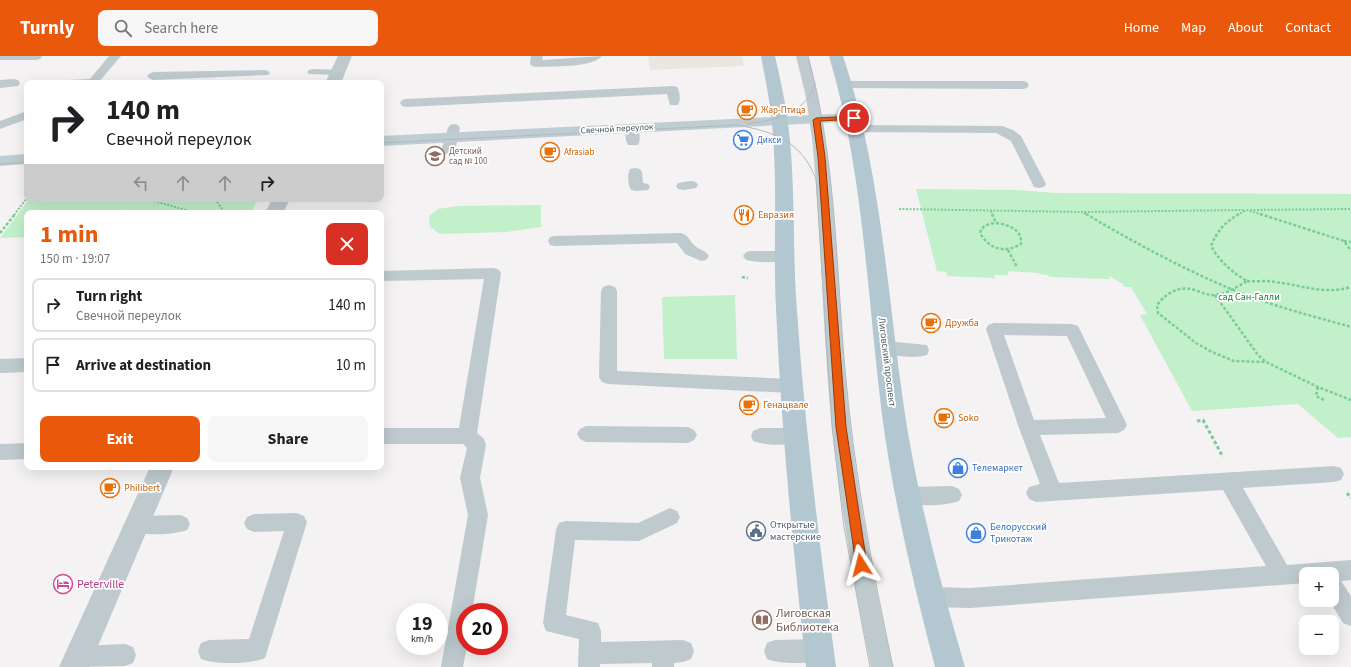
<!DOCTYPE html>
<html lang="en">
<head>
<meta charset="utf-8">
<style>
  body { margin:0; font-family:"Source Sans 3",sans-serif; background:#f6f6f6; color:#202124; height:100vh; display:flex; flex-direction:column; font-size:15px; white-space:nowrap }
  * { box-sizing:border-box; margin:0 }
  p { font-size:13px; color:#757577 }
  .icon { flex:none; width:22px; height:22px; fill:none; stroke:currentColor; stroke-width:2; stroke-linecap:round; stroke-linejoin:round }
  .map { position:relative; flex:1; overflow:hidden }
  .sheet { position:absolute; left:24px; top:154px; width:360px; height:260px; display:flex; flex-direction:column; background:#fff; border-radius:8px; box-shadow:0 4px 16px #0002 }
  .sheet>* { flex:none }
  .hud { position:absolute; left:24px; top:24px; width:360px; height:122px; border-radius:8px; box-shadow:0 4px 16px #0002; background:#fff; color:#202124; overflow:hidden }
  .controls { position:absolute; left:1299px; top:511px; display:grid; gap:8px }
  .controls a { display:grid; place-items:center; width:40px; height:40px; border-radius:8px; background:#fff; box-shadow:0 4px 16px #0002; font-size:20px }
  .speed { position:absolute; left:396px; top:547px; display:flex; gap:8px; font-size:20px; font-weight:700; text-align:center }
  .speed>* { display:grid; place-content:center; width:52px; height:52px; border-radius:50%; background:#fff; box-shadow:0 4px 16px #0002; line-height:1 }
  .speed small { font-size:10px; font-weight:400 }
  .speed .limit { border:6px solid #d22; background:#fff; color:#111 }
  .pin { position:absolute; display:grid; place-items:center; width:34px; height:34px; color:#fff; margin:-17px; border:2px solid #fff; border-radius:50%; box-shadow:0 1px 4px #0007 }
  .me { position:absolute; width:44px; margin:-22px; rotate:351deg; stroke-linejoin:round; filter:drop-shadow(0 0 3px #0008) }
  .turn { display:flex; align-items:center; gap:14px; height:84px; padding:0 16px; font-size:18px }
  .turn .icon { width:52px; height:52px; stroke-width:2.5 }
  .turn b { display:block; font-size:28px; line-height:34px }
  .lanes { display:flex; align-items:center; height:38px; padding:0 16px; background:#0003; justify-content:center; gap:20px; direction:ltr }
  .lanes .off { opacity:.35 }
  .round { display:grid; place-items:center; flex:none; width:42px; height:42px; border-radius:8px; background:#f6f6f6 }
  .head { display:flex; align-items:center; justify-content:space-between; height:68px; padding:0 16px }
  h1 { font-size:24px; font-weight:700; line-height:30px; color:#ea580c }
  .primary-button { display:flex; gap:8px; margin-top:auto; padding:8px 16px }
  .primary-button a { flex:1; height:46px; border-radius:8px; background:#ea580c; color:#fff; font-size:16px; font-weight:700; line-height:46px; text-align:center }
  .primary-button a+a { background:#f6f6f6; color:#202124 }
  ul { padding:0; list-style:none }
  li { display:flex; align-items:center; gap:12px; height:54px; margin:0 8px 6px; padding:0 8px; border:2px solid #e0e0e0; border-radius:8px }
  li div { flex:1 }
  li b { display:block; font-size:15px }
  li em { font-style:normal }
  header { display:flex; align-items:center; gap:24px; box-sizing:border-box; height:56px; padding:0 20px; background:#ea580c; color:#fff }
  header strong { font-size:19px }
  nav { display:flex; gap:22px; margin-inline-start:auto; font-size:14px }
  .search { width:280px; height:36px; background:#f6f6f6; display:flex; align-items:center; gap:10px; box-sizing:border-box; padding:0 14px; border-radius:8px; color:#757577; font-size:15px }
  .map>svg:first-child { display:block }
  .commercial { fill:#ebe6df }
  .green { fill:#c2f0ca }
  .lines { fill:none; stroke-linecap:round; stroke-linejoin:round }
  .path-far2 { stroke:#7ace93; stroke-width:2; stroke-dasharray:2 1.5; stroke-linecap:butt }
  .path-far1 { stroke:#7ace93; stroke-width:2.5; stroke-dasharray:3 2; stroke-linecap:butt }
  .path { stroke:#7ace93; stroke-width:3; stroke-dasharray:3.5 2.5; stroke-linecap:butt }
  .lane { fill:#becace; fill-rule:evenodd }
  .street { fill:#becace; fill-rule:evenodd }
  .secondary { fill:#beccd3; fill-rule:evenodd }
  .primary { fill:#b2c7d0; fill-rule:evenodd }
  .tram { stroke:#b4b9bc; stroke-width:1 }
  .route { fill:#ea580c; stroke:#983908 }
  .labels { text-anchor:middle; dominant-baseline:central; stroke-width:3.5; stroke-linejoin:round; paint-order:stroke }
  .far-food-label { font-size:9px; fill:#c56008; stroke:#fff; text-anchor:start }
  .far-street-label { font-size:9px; fill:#4a5a5f; stroke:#fff }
  .far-shop-label { font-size:9px; fill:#366cbe; stroke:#fff; text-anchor:start }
  .far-education-label { font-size:9px; fill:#785e54; stroke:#fff; text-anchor:start }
  .food-label { font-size:10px; fill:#c56008; stroke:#fff; text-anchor:start }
  .park-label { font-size:10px; fill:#198238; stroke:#fff }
  .street-label { font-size:10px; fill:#4a5a5f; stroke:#fff }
  .shop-label { font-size:10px; fill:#366cbe; stroke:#fff; text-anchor:start }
  .service-label { font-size:10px; fill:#4e5e75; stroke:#fff; text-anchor:start }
  .near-hotel-label { font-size:12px; fill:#b23c85; stroke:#fff; text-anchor:start }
  .near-education-label { font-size:12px; fill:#785e54; stroke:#fff; text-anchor:start }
</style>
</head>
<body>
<header>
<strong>Turnly</strong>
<div class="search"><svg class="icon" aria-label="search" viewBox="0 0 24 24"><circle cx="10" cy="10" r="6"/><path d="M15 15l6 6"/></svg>Search here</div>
<nav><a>Home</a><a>Map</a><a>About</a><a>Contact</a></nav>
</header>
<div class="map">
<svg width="1351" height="611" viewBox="0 0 1351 611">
  <rect width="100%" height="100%" fill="#f4f2f2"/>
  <polygon class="commercial" points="648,0 742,0 744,10 650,14"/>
  <g class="green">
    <polygon points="916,133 1017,134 1055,137 1351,138 1351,381 1338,382 1298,348 1192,355 1140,259 1147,258 1131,231 1124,231 1123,228 1109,220 1110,223 1049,221 1048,219 1040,218 1039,217 1007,215 1008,219 994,219 995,222 947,220 946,216 937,215"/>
    <polygon points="29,143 258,143 251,157 123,157 126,151 122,157 27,157 27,181 0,182"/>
    <polygon points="541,149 541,171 506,176 440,178 430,171 429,160 438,153 457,150"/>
    <polygon points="735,239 737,303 664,303 662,241"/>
  </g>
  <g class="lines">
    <g class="path-far2">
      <polyline points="147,143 196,157"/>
      <polyline points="215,143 225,157"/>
      <polyline points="899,153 1083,156 1245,154"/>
      <polyline points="1250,154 1351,153"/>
      <polyline points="991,155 993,159"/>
      <polyline points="1084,157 1087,159"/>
      <polyline points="14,159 27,142"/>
      <polyline points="1237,159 1247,154 1263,159"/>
    </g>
    <g class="path-far1">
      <polyline points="992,158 996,167"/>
      <path d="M 1086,158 C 1137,188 1190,217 1246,239 C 1280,252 1316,261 1351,271"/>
      <path d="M 1239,158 C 1225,166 1217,175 1211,190 C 1220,206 1232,216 1247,225 C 1237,231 1225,239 1213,239 C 1206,239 1201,236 1195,234 C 1179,229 1166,237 1157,249 L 1158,257 L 1196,287 L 1212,296 L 1234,305 L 1266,306 L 1318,331 L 1351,344"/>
      <polyline points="1260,158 1344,185 1351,195"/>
      <path d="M 996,167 C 1009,169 1022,173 1021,188 C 1005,198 989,193 980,177 C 983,169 988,168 996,167 Z"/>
      <polyline points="0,177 15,158"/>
      <polyline points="1344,185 1351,186"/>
      <polyline points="1008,194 1017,211"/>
      <polyline points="742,221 748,222"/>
      <path d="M 1247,225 C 1256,226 1266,224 1275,226 C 1301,229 1324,239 1351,231"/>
      <polyline points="1215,239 1258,299 1266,306"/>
      <polyline points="1318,331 1316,340 1324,344"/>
    </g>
    <g class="path">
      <polyline points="1197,365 1203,364 1223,401"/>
      <polyline points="1347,437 1351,442"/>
    </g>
    <g class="lane">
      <polygon points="0,0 41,0 42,1 40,3 36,4 0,4"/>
      <polygon points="109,0 121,0 98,27 67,27 69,24 90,23"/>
      <path d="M 531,0 L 543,0 L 542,4 L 602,0 C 592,12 551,10 536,11 L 532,10 L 530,8 Z"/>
      <path d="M 796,0 L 808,0 C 836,102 836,209 845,314 C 853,414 871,513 893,611 L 871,611 C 853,525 838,438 830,351 C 822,261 821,171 812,82 L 806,41 Z"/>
      <polygon points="313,13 342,14 344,16 342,18 338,19 309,18 307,16 309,14"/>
      <polygon points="264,14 268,15 270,17 268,19 153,24 149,22 147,20 149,18 153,16"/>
      <polygon points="14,23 18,24 20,27 18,30 0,32 0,24"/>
      <polygon points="846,25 1023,25 1027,26 1029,29 1027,32 1023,33 842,32 840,29 842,26"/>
      <path d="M 673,30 L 677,31 C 680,36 681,44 678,49 L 670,49 L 667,38 L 406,51 L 402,50 L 400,47 L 402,44 L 406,43 Z"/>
      <polygon points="27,55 27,63 0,73 0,65"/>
      <polygon points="454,68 458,69 460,72 455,95 453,98 443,98 441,95 448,72 450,69"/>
      <path d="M 632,69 L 636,70 C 640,75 641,84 638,89 L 628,89 C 625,84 624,75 628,70 Z"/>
      <polygon points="856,69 1002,70 1013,74 1021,80 1046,128 1044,131 1039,132 1034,131 1011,85 996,77 852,76 850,73 852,70"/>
      <path d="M 635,112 L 640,113 L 642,116 L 643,127 L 648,128 L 650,131 L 648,134 L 636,135 L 631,134 C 628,129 627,118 630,113 Z"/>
      <polygon points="691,125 696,126 698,129 696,132 683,134 678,133 676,130 678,127"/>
      <path d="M 681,177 C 689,179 689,185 695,190 C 700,194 705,194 709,200 L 706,204 L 701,205 L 685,198 L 677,187 L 555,190 L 550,189 L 548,185 L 550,181 L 555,180 Z"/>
      <path d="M 751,195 L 784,195 L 789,196 L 792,200 L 789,204 C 777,207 758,207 746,204 L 743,200 L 746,196 Z"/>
      <polygon points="493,212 498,213 501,217 477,377 484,383 486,389 480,422 488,459 472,556 465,556 465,590 467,590 463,611 441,611 468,459 460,422 467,392 463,388 381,388 381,372 459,372 484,223 381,225 381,215"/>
      <polygon points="609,229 615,231 617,235 617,315 791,323 797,325 800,330 797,335 791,337 608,328 602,326 599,321 601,235 603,231"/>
      <path d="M 994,267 L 1072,268 L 1078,270 L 1127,369 L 1124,374 L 1118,377 L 1040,379 L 1059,427 L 1334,410 L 1341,412 L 1344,418 L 1341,424 L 1334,426 L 1243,432 L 1287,509 L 1351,504 L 1351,524 L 1341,525 L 1351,540 L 1351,570 L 1343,567 L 1329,544 L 1332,544 L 1332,518 L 1306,518 L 1306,527 L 970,552 L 931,551 L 923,548 L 920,541 L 923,534 L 931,531 L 970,532 L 1266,510 L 1223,434 L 1036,446 L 1029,443 L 1026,437 L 1029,431 L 1040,428 L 1019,372 L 986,273 L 988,269 ZM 1004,279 L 1067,280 L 1106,362 L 1034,364 Z"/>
      <path d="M 886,285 L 927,289 L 929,294 L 927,299 C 914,303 893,300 880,296 L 878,291 L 880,286 Z"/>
      <polygon points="27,302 27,316 0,317 0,303"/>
      <polygon points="586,370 688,371 694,374 697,379 694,384 688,387 586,386 580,383 577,378 580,373"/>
      <path d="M 760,372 L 795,372 L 802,375 L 804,380 L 802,385 C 788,390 767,390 753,385 L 751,380 L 753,375 Z"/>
      <polygon points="27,387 27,403 0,404 0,388"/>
      <path d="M 952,430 L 959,433 L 962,439 L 959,445 C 946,450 914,451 901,446 L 898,440 L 901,434 L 908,431 Z"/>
      <polygon points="670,452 677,455 680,461 677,467 639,485 575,484 566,559 598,567 601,575 601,586 683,584 691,587 694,595 691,603 683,606 674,607 674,611 652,611 652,607 600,608 600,611 578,611 579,583 546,575 543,567 556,474 559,467 566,465 638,467"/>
      <path d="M 297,457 L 304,460 L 307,466 L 265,602 C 251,608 215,609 201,603 L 198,595 L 201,587 L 209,584 L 249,583 L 284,475 L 254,476 L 247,473 L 244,467 L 247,461 L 254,458 Z"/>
      <path d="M 180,459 L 187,462 L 190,468 L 187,474 C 174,479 143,480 130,475 L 127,469 L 130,463 L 137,460 Z"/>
      <path d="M 819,583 L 827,586 L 830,594 L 827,602 C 813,608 781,609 767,603 L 764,595 L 767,587 L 775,584 Z"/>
      <polygon points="125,588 133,591 136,599 133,607 125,610 76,611 71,609 68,601 71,593 79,590"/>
    </g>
    <g class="street">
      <polygon points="338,0 352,0 341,27 325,27"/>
      <polygon points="272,143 290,143 283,157 265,157"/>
      <polygon points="150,411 174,411 89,611 59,611"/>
    </g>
    <g class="secondary">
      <polygon points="854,57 860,59 862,62 860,65 381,90 381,80"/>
      <polygon points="27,98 27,108 0,110 0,100"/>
    </g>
    <g class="primary">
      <path d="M 761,0 L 775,0 C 780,22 785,44 788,67 C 796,129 792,192 797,255 C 805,374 820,493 836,611 L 806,611 C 793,491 781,372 776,252 C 773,190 778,128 772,67 C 770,44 765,22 761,0 Z"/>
      <path d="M 829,0 L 843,0 C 881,113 887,235 904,352 C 917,439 940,526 965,611 L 935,611 C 913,526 892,439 881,351 C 867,235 863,113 829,0 Z"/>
    </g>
    <g class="tram">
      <path d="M 808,0 C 836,102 836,209 845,314 C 854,414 872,513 893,611"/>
      <path d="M 747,68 C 776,64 806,58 815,27"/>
      <path d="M 381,87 L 737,69 C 775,76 801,85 816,123 L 832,370 L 844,471 L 870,611"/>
      <polyline points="0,108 27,106"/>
    </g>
  </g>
  <polygon class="route" points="854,60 856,60 856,63 820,65 825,101 846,371 867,509 865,512 861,514 857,512 856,509 836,371 818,101 813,64 816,62"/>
  <defs>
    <symbol id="cafe-ring" viewBox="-11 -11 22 22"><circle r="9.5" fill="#fff" stroke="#e8710a" stroke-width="1.5"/><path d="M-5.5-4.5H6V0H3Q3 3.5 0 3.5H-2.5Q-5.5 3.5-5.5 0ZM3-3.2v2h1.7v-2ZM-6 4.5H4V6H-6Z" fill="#e8710a"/></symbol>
    <symbol id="supermarket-ring" viewBox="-11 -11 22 22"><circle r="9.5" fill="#fff" stroke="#3f7fe0" stroke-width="1.5"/><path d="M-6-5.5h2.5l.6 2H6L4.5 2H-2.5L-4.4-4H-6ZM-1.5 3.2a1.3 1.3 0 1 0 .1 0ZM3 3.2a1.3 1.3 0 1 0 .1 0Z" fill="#3f7fe0"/></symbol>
    <symbol id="school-ring" viewBox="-11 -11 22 22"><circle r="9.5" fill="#fff" stroke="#8d6e63" stroke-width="1.5"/><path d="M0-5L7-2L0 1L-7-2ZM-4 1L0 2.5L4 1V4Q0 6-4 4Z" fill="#8d6e63"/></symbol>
    <symbol id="restaurant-ring" viewBox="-11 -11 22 22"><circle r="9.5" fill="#fff" stroke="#e8710a" stroke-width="1.5"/><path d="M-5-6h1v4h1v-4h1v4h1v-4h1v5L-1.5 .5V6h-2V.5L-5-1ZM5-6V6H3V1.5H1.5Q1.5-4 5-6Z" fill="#e8710a"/></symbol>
    <symbol id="shop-ring" viewBox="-11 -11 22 22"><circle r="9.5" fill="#fff" stroke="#3f7fe0" stroke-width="1.5"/><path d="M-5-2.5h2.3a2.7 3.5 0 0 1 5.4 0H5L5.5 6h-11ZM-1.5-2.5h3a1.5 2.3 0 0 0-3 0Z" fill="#3f7fe0"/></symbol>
    <symbol id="civic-ring" viewBox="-11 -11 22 22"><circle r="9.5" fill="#fff" stroke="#5c6f8a" stroke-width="1.5"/><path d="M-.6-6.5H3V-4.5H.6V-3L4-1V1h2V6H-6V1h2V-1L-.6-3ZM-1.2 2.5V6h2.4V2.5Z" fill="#5c6f8a"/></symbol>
    <symbol id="hotel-ring" viewBox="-11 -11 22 22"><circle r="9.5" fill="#fff" stroke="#d1479c" stroke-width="1.5"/><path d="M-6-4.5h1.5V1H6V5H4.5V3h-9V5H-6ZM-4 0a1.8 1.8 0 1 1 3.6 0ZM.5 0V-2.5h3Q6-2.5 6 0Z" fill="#d1479c"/></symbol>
    <symbol id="library-ring" viewBox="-11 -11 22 22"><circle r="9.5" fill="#fff" stroke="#8d6e63" stroke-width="1.5"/><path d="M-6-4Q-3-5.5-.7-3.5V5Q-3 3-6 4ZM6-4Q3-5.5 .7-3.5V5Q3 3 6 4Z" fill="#8d6e63"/></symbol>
  </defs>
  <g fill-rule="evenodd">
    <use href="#cafe-ring" x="736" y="43" width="22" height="22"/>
    <use href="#supermarket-ring" x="732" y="73" width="22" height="22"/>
    <use href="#cafe-ring" x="539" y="85" width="22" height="22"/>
    <use href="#school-ring" x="424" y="89" width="22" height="22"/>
    <use href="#restaurant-ring" x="733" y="148" width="22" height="22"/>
    <use href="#cafe-ring" x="920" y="256" width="22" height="22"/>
    <use href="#cafe-ring" x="738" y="338" width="22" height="22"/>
    <use href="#cafe-ring" x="933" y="351" width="22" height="22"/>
    <use href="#shop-ring" x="947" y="401" width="22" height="22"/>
    <use href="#cafe-ring" x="99" y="421" width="22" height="22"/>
    <use href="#civic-ring" x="745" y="464" width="22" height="22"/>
    <use href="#shop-ring" x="965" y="466" width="22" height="22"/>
    <use href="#hotel-ring" x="52" y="517" width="22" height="22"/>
    <use href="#library-ring" x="751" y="553" width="22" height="22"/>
  </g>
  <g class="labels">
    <g class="far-food-label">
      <text x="761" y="54">Жар-Птица</text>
      <text x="564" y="96">Afrasiab</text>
    </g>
    <g class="far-street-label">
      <text transform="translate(617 73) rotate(-3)">Свечной переулок</text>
    </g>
    <g class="far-shop-label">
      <text x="757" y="84">Дикси</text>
    </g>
    <g class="far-education-label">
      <text x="449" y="95">Детский<tspan x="449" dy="10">сад № 100</tspan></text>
    </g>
    <g class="food-label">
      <text x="758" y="159">Евразия</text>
      <text x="945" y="267">Дружба</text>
      <text x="763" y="349">Генацвале</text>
      <text x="958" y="362">Soko</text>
      <text x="124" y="432">Philibert</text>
    </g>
    <g class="park-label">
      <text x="1249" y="241">сад Сан-Галли</text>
    </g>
    <g class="street-label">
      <text transform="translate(887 306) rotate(83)">Лиговский проспект</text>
    </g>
    <g class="shop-label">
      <text x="972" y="412">Телемаркет</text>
      <text x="990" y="471">Белорусский<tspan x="990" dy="12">Трикотаж</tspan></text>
    </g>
    <g class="service-label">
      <text x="770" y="469">Открытые<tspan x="770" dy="12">мастерские</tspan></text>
    </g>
    <g class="near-hotel-label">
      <text x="77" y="528">Peterville</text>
    </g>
    <g class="near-education-label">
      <text x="776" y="557">Лиговская<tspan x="776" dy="14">Библиотека</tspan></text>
    </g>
  </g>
</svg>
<div class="controls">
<a>+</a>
<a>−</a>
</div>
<div class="speed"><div>19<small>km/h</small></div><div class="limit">20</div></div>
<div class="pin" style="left:854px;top:62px;background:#d93025"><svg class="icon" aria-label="arrive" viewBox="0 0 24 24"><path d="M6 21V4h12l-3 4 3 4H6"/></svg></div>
<svg class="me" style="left:861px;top:509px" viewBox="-20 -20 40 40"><path d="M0-17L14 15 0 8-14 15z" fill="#ea580c" stroke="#fff" stroke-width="4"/></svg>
<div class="hud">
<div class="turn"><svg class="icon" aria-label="right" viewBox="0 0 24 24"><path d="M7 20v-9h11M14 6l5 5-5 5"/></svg><div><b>140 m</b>Свечной переулок</div></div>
<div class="lanes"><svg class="icon off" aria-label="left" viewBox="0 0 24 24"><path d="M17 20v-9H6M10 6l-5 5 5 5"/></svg><svg class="icon off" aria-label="ahead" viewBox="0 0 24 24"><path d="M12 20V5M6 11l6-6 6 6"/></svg><svg class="icon off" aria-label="ahead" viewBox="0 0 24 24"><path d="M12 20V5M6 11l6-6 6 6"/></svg><svg class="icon" aria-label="right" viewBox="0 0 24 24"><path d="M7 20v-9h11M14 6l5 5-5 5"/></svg></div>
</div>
<section class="sheet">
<div class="head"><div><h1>1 min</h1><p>150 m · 19:07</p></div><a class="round" style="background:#d93025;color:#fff"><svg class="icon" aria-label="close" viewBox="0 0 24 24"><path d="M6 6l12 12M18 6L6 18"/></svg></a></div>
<ul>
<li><svg class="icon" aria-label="right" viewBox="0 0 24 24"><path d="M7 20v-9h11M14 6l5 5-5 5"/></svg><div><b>Turn right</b><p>Свечной переулок</p></div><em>140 m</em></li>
<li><svg class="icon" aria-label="arrive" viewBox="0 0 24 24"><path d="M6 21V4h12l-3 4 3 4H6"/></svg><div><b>Arrive at destination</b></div><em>10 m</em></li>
</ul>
<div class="primary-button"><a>Exit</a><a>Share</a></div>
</section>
</div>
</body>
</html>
